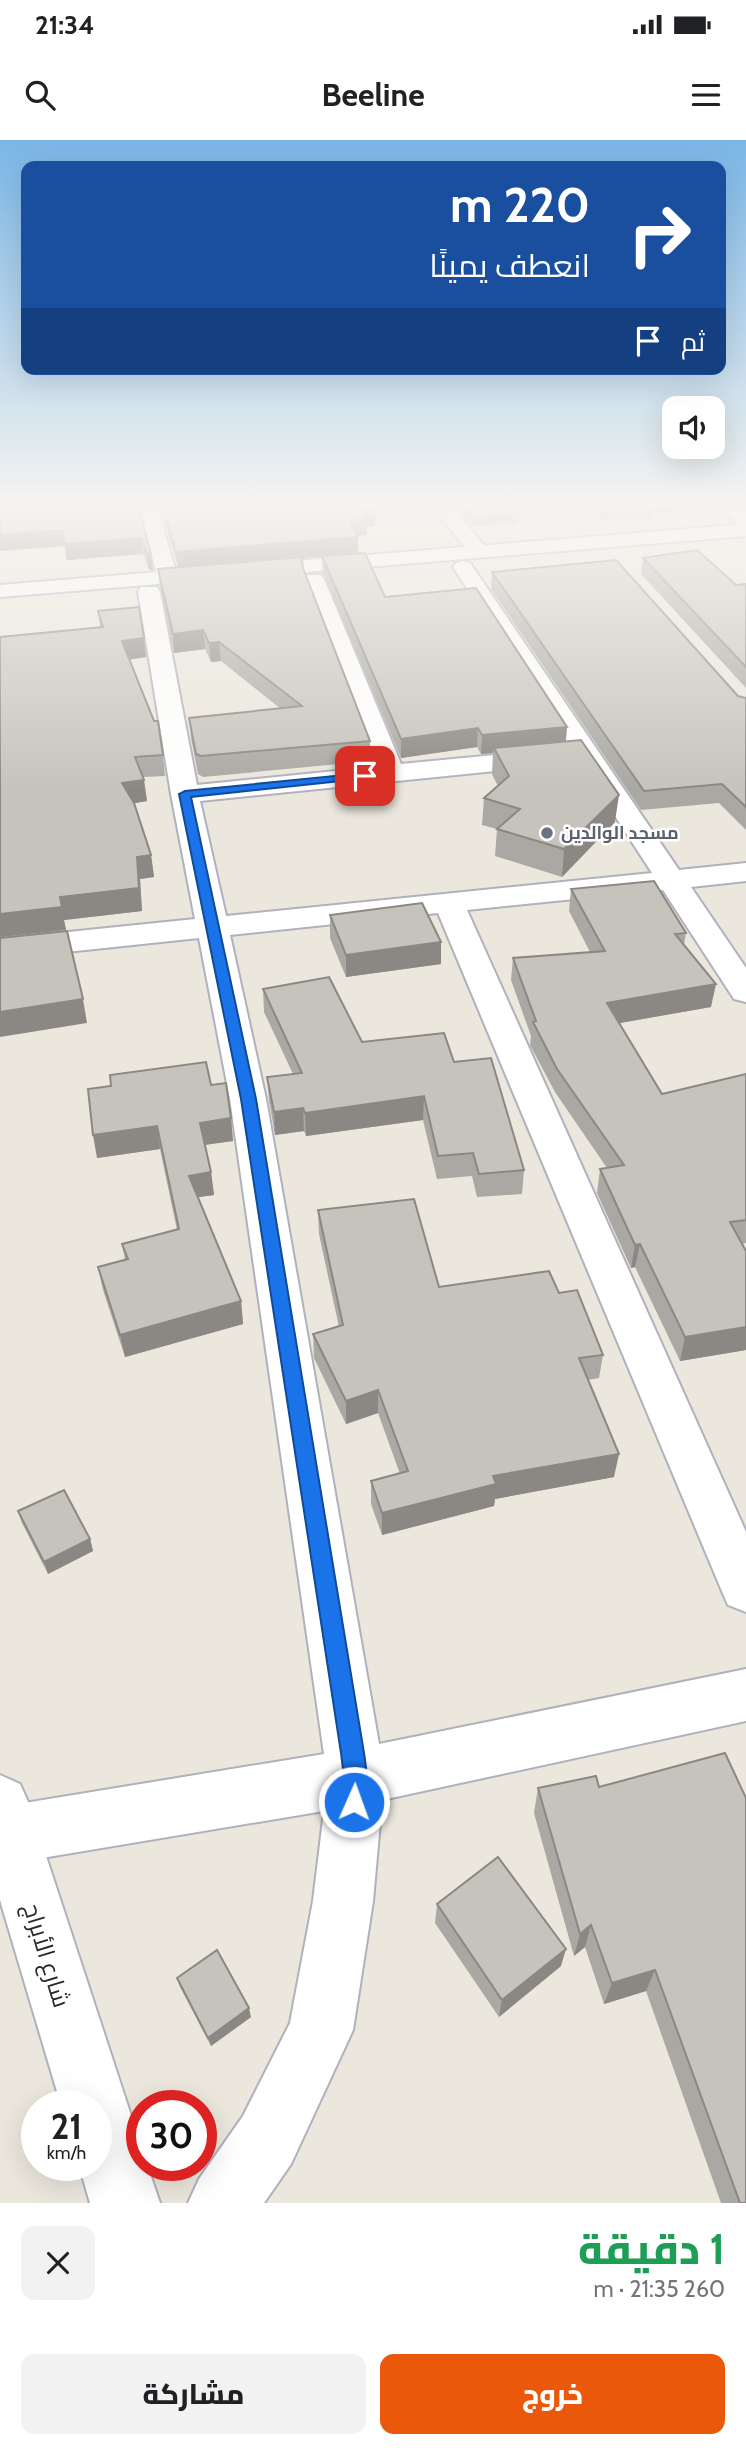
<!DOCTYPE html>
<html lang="ar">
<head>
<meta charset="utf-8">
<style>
  body { margin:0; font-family:Cabin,Cairo,sans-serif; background:#f2f2f2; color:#202124; direction:rtl; height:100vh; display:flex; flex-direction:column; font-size:26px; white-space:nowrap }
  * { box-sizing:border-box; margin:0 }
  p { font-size:23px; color:#757577 }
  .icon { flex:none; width:38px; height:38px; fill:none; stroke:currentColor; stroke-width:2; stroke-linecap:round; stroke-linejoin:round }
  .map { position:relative; height:2063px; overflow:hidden; direction:ltr }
  .details { display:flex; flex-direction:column; background:#fff; flex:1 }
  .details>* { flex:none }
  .guide { position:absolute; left:21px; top:21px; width:705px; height:214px; border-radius:14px; box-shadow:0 7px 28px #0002; direction:rtl; background:#1a4fa0; color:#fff; overflow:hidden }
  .controls { position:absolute; left:662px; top:256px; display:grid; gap:14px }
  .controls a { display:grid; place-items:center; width:63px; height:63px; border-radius:14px; background:#fff; box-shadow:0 7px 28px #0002; font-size:35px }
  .speed { position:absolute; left:21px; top:1950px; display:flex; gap:14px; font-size:35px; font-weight:700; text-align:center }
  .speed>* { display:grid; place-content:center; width:91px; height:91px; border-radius:50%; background:#fff; box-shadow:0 7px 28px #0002; line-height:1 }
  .speed small { font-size:18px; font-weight:400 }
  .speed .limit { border:10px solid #d22; background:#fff; color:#111 }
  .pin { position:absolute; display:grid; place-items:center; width:60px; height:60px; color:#fff; margin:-30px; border-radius:14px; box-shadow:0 4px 10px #0006 }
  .me { position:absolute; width:77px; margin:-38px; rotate:2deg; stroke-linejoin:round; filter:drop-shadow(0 0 5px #0008) }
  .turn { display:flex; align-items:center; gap:24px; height:147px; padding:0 21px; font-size:32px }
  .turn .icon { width:91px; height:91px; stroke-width:2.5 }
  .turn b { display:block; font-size:49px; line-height:60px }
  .then { display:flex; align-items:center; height:66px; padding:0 21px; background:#0003; gap:14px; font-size:26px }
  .round { display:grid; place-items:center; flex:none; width:74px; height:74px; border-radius:14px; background:#f2f2f2 }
  .headline { display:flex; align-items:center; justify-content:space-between; height:119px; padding:0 21px }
  h1 { font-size:42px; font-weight:800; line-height:52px; color:#1e9e55 }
  .action { display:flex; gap:14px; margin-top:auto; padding:14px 21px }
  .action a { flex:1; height:80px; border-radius:14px; background:#ea580c; color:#fff; font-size:28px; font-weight:800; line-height:80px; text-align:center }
  .action a+a { background:#f2f2f2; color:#202124 }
  .status { display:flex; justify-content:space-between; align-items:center; height:49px; padding:0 35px; background:#fff; direction:ltr }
  .status svg { height:19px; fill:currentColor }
  header { display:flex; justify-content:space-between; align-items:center; height:91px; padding:0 21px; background:#fff; font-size:32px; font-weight:800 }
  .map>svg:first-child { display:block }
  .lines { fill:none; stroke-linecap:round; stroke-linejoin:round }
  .minor-casing { stroke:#b0b1bc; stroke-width:4 }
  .tertiary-casing { stroke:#b0b1bc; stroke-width:4 }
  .secondary-casing { stroke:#b0b1bc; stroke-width:4 }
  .minor { fill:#fff; fill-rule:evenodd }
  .tertiary { fill:#fff; fill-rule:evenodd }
  .secondary { fill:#fff; fill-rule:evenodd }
  .wall { fill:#aaa8a2 }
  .shaded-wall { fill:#8b8884 }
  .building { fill:#c6c3bc; stroke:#8b8884; stroke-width:2 }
  .route { fill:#1a73e8; stroke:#114b97; stroke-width:2 }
  .worship-dot { fill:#6b7280; stroke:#fff; stroke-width:2.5 }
  .labels { text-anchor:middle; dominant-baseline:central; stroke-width:5; stroke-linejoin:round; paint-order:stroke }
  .far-worship-label { font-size:18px; font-weight:bold; fill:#5b616d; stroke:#fff; text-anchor:start }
  .near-street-label { font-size:24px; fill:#2a2a2a; stroke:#fff }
</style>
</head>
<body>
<div class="status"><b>21:34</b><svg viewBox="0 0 49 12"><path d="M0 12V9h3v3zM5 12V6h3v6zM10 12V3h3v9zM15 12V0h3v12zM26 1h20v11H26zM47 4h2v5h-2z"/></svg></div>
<header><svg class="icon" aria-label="menu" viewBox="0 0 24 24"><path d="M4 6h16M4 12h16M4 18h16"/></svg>Beeline<svg class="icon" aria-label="search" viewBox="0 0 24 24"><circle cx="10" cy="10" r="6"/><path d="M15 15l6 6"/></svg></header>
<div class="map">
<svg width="746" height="2063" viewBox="0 0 746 2063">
  <rect width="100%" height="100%" fill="#ebe7dd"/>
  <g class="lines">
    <defs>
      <g id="minor">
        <polygon points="137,361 155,361 178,438 175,442 161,442 158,438"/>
        <polygon points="428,361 447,361 486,408 489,412 486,416 472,416"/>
        <polygon points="714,361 734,361 746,371 746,387 739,385"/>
        <polygon points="463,421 470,423 679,730 746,723 746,741 691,747 746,828 746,862 734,859 663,750 467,770 746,1392 746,1472 728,1465 721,1449 438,773 230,795 266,959 379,1604 746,1529 746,1581 382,1660 373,1761 353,1890 291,2024 264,2063 188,2063 199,2039 243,1976 290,1883 313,1761 324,1671 0,1725 0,1667 324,1614 230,959 199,798 0,819 0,799 195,779 171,654 138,452 141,447 157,447 160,452 197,645 375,627 304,439 307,435 321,435 324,439 401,624 545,610 554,612 558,618 554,624 545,626 200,661 226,776 652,733 453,427 456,423"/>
      </g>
      <polygon id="tertiary" points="0,1635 20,1644 29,1664 142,2009 142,2025 147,2025 160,2063 90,2063 79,2025 96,2025 96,1965 61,1965 0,1760"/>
      <polygon id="secondary" points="746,384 746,396 0,457 0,445"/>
    </defs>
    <use href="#minor" class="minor-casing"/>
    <use href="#tertiary" class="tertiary-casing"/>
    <use href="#secondary" class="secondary-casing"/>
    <use href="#minor" class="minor"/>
    <use href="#tertiary" class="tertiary"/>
    <use href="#secondary" class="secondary"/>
  </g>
  <g class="wall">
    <polygon points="0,361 137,361 151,414 153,430 149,430 143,414 67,420 64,406 0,411"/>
    <polygon points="158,361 364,361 375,386 366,387 367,395 357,396 358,413 303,418 304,430 370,601 370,621 203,637 198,634 191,598 189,578 281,569 221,521 211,522 205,509 174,513 160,447 158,429 178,427"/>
    <polygon points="450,361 510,361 519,375 518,383 471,386"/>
    <polygon points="583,361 710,361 709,369 653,373 652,378 602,380"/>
    <polygon points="322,416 385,457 567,587 566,601 615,682 562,737 495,716 497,689 482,685 484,658 498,646 492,634 493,613 481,614 477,607 401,618 323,433"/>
    <polygon points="643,418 736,445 746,444 746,548 641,434"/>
    <polygon points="492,432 738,556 746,558 746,690 719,663 641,670 491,449"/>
    <polygon points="98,471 144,498 146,517 129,520 163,615 165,636 143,637 147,661 134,663 151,715 154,737 140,739 142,771 64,780 66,790 0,797 100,487"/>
    <polygon points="571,749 686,793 684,805 711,867 619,883 662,954 746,934 746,1103 742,1104 746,1111 746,1210 680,1221 635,1127 631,1128 597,1053 600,1029 607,1028 555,952 530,905 531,896 511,840 513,818 590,812 569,771"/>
    <polygon points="330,775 441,824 346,837 330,798"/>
    <polygon points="263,849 362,902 454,922 524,1030 522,1054 477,1057 472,1036 437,1039 423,980 306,996 304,991 275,995 269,960 267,937 293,934 264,872"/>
    <polygon points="211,945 231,978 233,1001 205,1005 211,1032 214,1055 198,1057 241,1161 243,1184 125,1217 103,1150 98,1127 125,1120 122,1104 177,1090 160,1009 97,1018"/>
    <polygon points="318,1070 439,1147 559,1153 603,1215 599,1238 588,1240 614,1337 495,1359 494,1366 382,1395 371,1364 371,1341 400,1334 378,1273 346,1284 314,1218 313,1194 339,1187 319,1094"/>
    <polygon points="18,1371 90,1399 93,1411 48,1434 22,1383"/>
    <polygon points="599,1647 746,2063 721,2063 646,1851 604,1864 585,1807 574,1816 534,1673 538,1648"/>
    <polygon points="437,1764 561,1826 499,1877 435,1783"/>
    <polygon points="177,1838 251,1877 211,1906 180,1847"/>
  </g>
  <g class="shaded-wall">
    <polygon points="650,361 710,361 709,369 653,373 654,365"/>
    <polygon points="376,371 375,386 366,387 367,395 350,396 350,381 362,372"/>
    <polygon points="62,390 64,406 0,411 0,395"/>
    <polygon points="358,397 358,413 303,418 304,435 178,428 176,412"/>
    <polygon points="141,398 143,414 67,420 65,404"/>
    <polygon points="147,414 151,414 153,430 149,430"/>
    <polygon points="203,490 205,509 174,513 173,494"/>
    <polygon points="144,498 146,517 124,520 122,501"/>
    <polygon points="219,502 221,521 211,522 209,503"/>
    <polygon points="567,587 565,606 494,608 493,613 481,614 482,595"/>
    <polygon points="478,588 477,607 401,618 401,599"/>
    <polygon points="144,640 147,661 125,665 122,643"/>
    <polygon points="619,655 615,682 562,737 564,709"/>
    <polygon points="151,715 154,737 140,739 142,771 64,780 66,790 0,797 0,774 60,757 137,717"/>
    <polygon points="441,802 441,824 346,837 346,815"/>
    <polygon points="716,844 711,867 603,886 607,863"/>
    <polygon points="83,859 87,883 0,897 0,872"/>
    <polygon points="424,956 423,980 306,996 305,973"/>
    <polygon points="303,968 304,991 275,995 274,972"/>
    <polygon points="231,978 233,1001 203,1005 200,983"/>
    <polygon points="157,986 160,1009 97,1018 93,995"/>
    <polygon points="211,1032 214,1055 192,1058 189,1036"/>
    <polygon points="640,1104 635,1127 631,1128 635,1105"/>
    <polygon points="241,1161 243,1184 125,1217 120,1195"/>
    <polygon points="746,1187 746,1210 680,1221 685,1197"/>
    <polygon points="378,1250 378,1273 346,1284 346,1261"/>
    <polygon points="619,1314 614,1337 495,1359 494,1366 382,1395 382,1373 493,1336"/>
    <polygon points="90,1399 93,1411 48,1434 44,1422"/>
    <polygon points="591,1785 585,1807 574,1816 580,1794"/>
    <polygon points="566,1809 561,1826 499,1877 502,1860"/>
    <polygon points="655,1830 646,1851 604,1864 612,1843"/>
    <polygon points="249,1868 251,1877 211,1906 208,1898"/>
  </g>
  <g class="building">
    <polygon points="0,361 137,361 151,414 147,414 141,398 65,404 62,390 0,395"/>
    <polygon points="161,361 364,361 376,371 362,372 366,379 350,381 358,397 176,412"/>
    <polygon points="458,361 510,361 519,375 472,377"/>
    <polygon points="598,361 650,361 654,365 604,367"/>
    <polygon points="697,410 736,445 746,444 746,527 643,418"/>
    <polygon points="365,413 385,457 476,448 567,587 482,595 478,588 401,599 322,416"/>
    <polygon points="303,417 301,423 370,601 201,616 196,614 189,578 302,566 219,502 209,503 203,490 173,494 158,429"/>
    <polygon points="616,420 738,556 746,558 746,667 722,644 644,651 492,432"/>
    <polygon points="139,467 144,498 122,501 154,581 158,581 163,615 135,617 144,640 122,643 134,663 151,715 137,717 139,748 60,757 62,767 0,774 0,497 103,487 98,471"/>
    <polygon points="581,600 619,655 564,709 497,689 520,669 484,658 509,636 494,608"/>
    <polygon points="654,741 686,793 675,794 716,844 607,863 662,954 746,934 746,1080 730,1082 746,1111 746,1187 685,1197 640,1104 635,1105 600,1029 624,1025 557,929 533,882 536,881 513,818 605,811 571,749"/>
    <polygon points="422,763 441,802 346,815 330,775"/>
    <polygon points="67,791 83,859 0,872 0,798"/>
    <polygon points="329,837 362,902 444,893 454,922 491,918 524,1030 479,1034 473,1013 438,1016 424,956 305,973 303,968 274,972 267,937 302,933 263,849"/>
    <polygon points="206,922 211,945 226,943 231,978 200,983 211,1032 189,1036 241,1161 120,1195 98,1127 128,1119 122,1104 179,1089 157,986 93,995 88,949 111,946 110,935"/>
    <polygon points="414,1059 439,1147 549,1131 559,1153 577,1150 603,1215 579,1218 619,1314 493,1336 496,1344 382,1373 371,1341 408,1331 378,1250 346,1261 313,1194 343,1185 318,1070"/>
    <polygon points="64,1350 90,1399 44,1422 18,1371"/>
    <polygon points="725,1613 746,1658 746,2063 740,2063 655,1830 612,1843 591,1785 580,1794 538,1648 596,1636 599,1647"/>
    <polygon points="498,1717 566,1809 502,1860 437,1764"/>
    <polygon points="217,1810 249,1868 208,1898 177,1838"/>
  </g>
  <linearGradient id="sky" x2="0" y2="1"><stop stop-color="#7ab6e7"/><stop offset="0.56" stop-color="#f6f4f0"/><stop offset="1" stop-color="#f6f4f0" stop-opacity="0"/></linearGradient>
  <rect width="746" height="650" fill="url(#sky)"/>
  <path class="route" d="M 365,633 L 371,636 L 369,638 L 191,657 L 256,959 L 364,1613 C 367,1633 370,1652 362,1671 L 354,1674 L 345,1671 L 342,1662 L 344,1637 L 341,1613 L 241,959 L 179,654 L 185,651 Z"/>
  <circle class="worship-dot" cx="547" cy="693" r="7"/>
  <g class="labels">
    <g class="far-worship-label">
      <text x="561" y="693">مسجد الوالدين</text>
    </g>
    <g class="near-street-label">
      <text transform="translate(47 1815) rotate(73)">شارع الأبراج</text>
    </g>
  </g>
</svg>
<div class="controls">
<a><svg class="icon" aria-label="sound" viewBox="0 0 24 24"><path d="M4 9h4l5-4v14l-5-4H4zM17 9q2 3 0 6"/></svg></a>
</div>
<div class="speed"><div>21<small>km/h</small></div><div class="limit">30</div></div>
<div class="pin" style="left:365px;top:636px;background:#d93025"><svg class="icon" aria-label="arrive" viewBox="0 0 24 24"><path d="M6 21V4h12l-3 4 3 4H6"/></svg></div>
<svg class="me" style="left:354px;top:1662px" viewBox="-20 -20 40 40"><circle r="17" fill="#1a73e8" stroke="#fff" stroke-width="3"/><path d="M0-11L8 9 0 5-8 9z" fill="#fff"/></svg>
<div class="guide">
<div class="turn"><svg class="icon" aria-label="right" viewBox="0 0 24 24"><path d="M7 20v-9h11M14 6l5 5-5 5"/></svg><div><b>220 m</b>انعطف يمينًا</div></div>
<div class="then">ثم<svg class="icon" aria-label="arrive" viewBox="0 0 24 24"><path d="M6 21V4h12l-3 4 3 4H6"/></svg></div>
</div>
</div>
<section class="details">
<div class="headline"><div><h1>1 دقيقة</h1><p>260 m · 21:35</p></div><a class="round"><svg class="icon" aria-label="close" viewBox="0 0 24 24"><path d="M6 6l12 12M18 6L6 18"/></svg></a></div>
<div class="action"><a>خروج</a><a>مشاركة</a></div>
</section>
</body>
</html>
